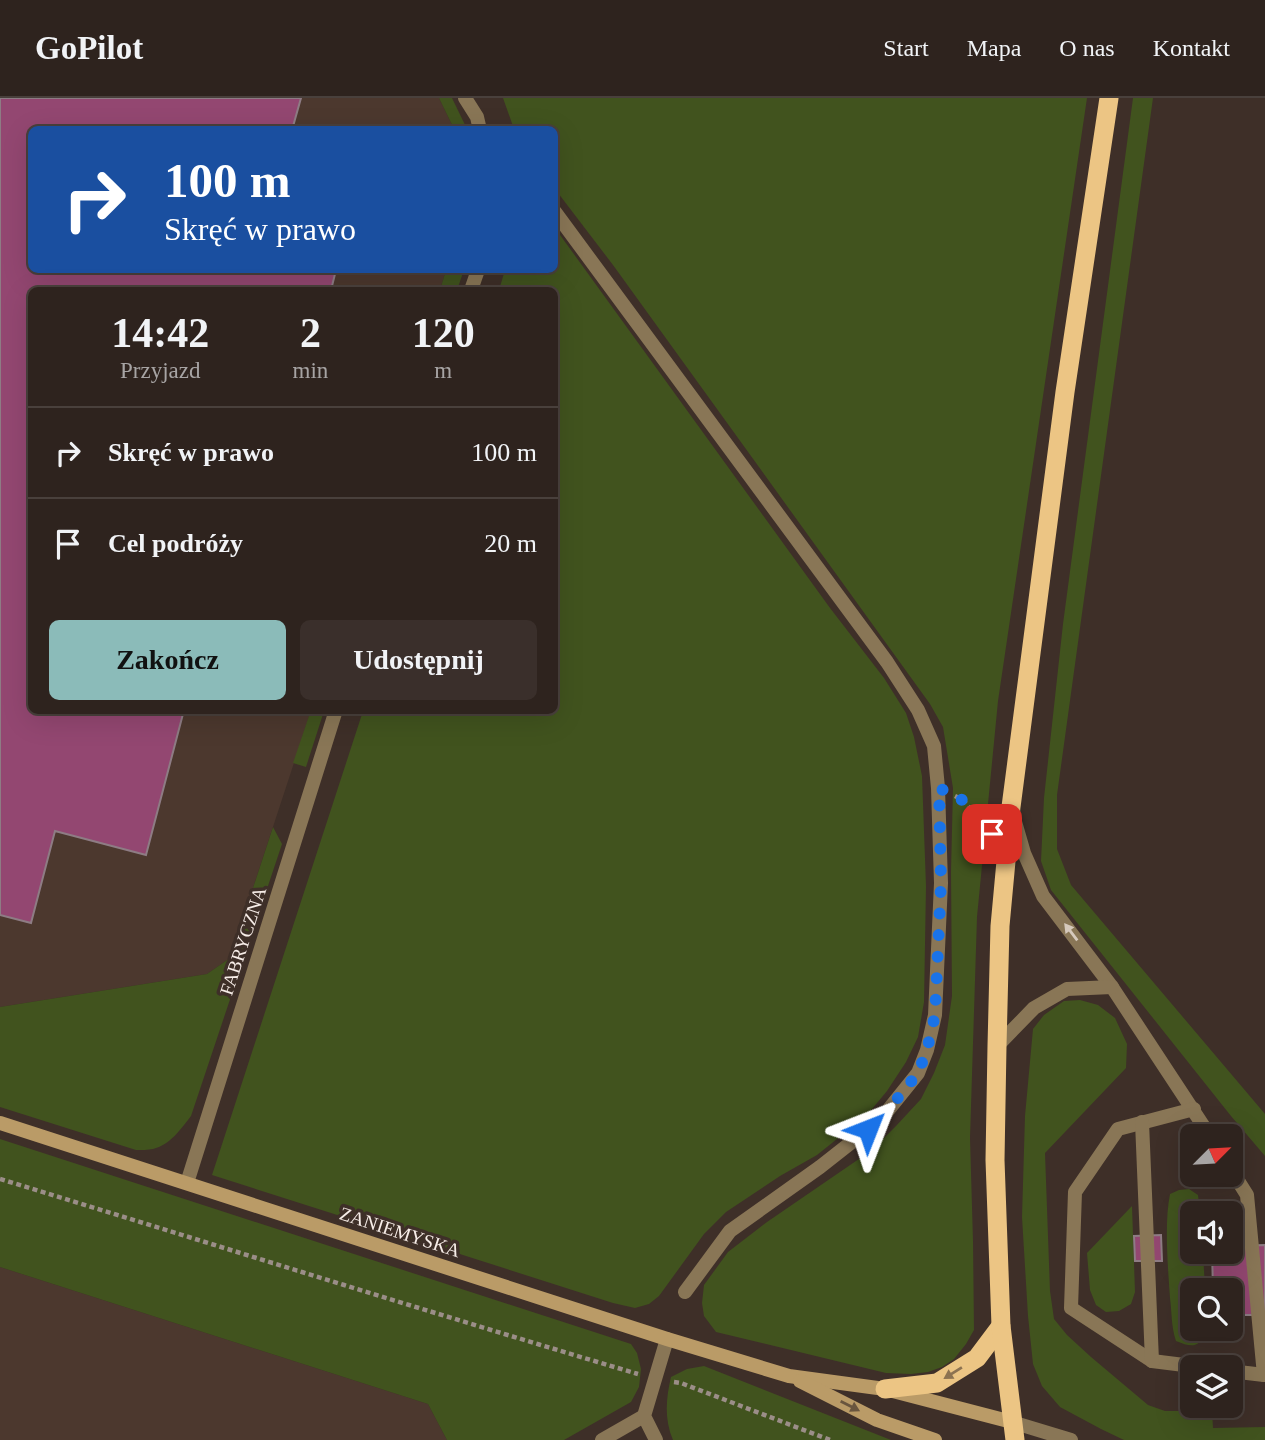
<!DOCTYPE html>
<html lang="pl">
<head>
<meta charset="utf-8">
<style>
  body { margin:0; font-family:"Times New Roman",serif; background:#3a2f2b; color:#f1f3f6; height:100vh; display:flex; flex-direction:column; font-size:26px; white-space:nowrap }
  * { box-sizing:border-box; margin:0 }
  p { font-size:23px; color:#a7a4a4 }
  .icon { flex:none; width:38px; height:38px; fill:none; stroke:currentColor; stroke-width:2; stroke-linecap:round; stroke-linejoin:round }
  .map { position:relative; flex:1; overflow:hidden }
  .drawer { position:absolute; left:28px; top:189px; width:530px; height:427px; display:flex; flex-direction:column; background:#2e231e; border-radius:10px; box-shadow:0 7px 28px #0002,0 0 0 2px #49403c }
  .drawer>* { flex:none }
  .banner { position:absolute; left:28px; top:28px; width:530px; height:147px; border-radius:10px; box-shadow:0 7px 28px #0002,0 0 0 2px #49403c; background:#1a4fa0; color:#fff; overflow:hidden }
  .needle { width:46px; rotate:66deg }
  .tools { position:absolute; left:1180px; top:1026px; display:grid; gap:14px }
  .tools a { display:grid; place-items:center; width:63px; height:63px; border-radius:10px; background:#2e231e; box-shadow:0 7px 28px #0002,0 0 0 2px #49403c; font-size:35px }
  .pin { position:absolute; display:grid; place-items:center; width:60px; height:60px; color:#fff; margin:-30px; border-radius:14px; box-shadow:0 4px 10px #0006 }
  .me { position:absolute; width:77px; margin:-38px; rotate:45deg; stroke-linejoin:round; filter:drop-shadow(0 0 5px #0008) }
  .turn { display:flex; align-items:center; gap:24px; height:147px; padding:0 21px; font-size:32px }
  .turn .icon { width:91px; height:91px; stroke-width:2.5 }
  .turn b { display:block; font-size:49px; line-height:60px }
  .eta { display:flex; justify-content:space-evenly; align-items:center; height:119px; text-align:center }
  .eta b { font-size:42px; font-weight:800; line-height:49px }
  .cta { display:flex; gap:14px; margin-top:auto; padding:14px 21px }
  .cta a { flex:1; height:80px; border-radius:10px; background:#8bbbb9; color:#111; font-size:28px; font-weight:800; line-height:80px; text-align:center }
  .cta a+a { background:#3a2f2b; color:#f1f3f6 }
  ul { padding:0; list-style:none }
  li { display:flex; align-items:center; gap:21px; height:91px; padding:0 21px; border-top:2px solid #49403c }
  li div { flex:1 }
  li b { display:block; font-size:26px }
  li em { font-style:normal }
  header { display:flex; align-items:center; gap:42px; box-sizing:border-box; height:98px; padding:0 35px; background:#2e231e; border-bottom:2px solid #49403c }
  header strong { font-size:33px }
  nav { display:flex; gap:38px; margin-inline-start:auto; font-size:24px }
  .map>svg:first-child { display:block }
  .built { fill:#4c382e }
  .green { fill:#41531e }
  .building { fill:#934771; stroke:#8e7c84; stroke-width:2 }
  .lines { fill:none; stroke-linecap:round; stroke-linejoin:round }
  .path { stroke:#9b8e88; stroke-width:4.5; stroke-dasharray:5 3.5; stroke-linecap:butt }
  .service { stroke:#897656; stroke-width:14 }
  .tertiary { stroke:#897656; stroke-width:14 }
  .secondary { stroke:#ba9b67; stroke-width:14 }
  .trunk { stroke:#ecc584; stroke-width:19 }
  .oneway { fill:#d6c9bc }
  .oneway2 { fill:#8c7251 }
  .oneway3 { fill:#69553e }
  .route { stroke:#1a73e8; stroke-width:12; stroke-dasharray:0 21.6 }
  .labels { text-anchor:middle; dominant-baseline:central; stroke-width:7; stroke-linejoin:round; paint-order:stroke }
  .street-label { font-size:19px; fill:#f7ede8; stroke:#3e2f28 }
</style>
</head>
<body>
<header>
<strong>GoPilot</strong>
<nav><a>Start</a><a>Mapa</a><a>O nas</a><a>Kontakt</a></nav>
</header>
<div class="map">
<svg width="1265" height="1342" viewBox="0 0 1265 1342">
  <rect width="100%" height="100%" fill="#3e2f28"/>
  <g class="built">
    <polygon points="0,0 439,0 454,31 32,32 32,172 446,172 440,192 32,192 32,612 311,613 230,860 207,876 0,909"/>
    <polygon points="0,1169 428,1306 447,1342 0,1342"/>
  </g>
  <g class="green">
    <polygon points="439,0 452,0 467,31 454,31"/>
    <polygon points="503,0 1087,0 998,603 977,819 970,1040 973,1143 974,1232 966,1246 954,1261 942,1269 928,1274 911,1276 886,1275 716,1234 704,1218 702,1205 704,1187 728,1154 767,1124 872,1052 896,1028 921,1001 934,975 945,947 952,898 951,774 953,690 943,629 930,606 613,167 555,91 555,32 514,31"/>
    <polygon points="1133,0 1153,0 1057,697 1057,751 1071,787 1265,1016 1265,1058 1231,1018 1051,792 1041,763 1044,700 1063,526"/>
    <polygon points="555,130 830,510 884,580 906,615 914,639 922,678 926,788 924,904 918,939 906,964 887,993 867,1017 817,1057 780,1078 726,1114 704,1136 659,1198 649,1206 635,1210 613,1205 212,1077 363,613 555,612 555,192 499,192 505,172 555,172"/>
    <polygon points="446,172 464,172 457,192 440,192"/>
    <polygon points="311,612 324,613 306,669 293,665"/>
    <path d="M 273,729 L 282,746 L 191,1018 C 181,1031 170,1047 153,1051 C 148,1052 141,1052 136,1052 L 0,1009 L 0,909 L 207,876 L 230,860 Z"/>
    <polygon points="1080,902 1098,907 1115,920 1127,946 1126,970 1045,1055 1050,1193 1054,1221 1067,1237 1091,1259 1148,1307 1165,1313 1212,1313 1213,1330 1265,1329 1265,1342 1124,1342 1101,1331 1060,1309 1042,1288 1033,1266 1028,1218 1022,1119 1025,1018 1033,931 1044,917 1064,903"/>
    <polygon points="0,1041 631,1246 637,1255 641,1271 639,1289 631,1304 564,1342 447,1342 428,1306 0,1169"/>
    <path d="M 1189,1091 L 1198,1097 L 1200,1115 L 1192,1115 L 1192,1153 L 1203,1153 L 1205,1192 L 1192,1192 L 1192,1230 L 1207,1230 L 1207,1232 C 1199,1250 1193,1250 1176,1243 C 1171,1228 1172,1215 1170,1200 C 1168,1170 1164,1126 1170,1096 L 1179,1092 Z"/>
    <polygon points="1132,1108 1135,1194 1131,1206 1119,1213 1106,1214 1096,1207 1090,1192 1087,1155"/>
    <path d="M 704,1268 L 891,1342 L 673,1342 C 664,1321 666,1300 671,1279 L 687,1271 Z"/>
  </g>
  <g class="building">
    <polygon points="0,0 301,0 292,32 32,32 32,172 336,172 331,192 32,192 32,612 184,612 146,757 55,733 31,825 0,817"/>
    <polygon points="1161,1137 1162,1163 1135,1163 1134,1138"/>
    <polygon points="1265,1147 1265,1217 1230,1217 1230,1192 1213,1192 1212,1153 1230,1153 1230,1148"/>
  </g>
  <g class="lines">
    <g class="path">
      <polyline points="955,698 963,702 988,731"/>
      <path d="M 0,1081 C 213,1146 425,1213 638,1276"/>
      <polyline points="674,1284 681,1285 830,1342"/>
    </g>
    <g class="service">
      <polyline points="555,114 887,564 918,612 934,648 938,690 941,785 935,917 927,952 918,975 881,1021 820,1069 730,1133 685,1194"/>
      <polyline points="1013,717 1024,755 1043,798 1112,889 1210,1038"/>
      <polyline points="997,948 1034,910 1067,891 1112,889"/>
      <polyline points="1194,1011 1118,1031 1075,1094 1071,1210 1152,1263 1200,1269"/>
      <polyline points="1142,1024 1152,1263"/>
      <polyline points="1230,1070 1247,1097 1264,1277 1265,1277"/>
      <polyline points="1230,1273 1264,1277"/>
      <polyline points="602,1342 644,1318"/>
      <polyline points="656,1342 644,1318 667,1241"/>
    </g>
    <g class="tertiary">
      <polyline points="465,0 477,19 480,32"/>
      <polyline points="471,192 478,172"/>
      <polyline points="187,1085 336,612"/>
      <polyline points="1012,1324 1071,1342"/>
    </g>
    <g class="secondary">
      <polyline points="0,1025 667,1241 789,1278 885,1291 1012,1324"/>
      <polyline points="800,1283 877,1322 935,1342"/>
    </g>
    <g class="trunk">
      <polyline points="885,1291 937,1285 977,1260 1001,1228"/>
      <polyline points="1015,1342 1001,1228 995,1062 997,948 1000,828 1011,709 1065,294 1109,0"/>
    </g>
  </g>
  <defs><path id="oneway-solid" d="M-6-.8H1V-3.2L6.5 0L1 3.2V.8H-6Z" transform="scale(1.75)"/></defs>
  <use class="oneway" href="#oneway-solid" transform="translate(1071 834) rotate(-127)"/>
  <use class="oneway2" href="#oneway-solid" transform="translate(953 1275) rotate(148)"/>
  <use class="oneway3" href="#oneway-solid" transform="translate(850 1308) rotate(27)"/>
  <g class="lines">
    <polyline class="route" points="868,1031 881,1021 918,975 927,952 935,917 941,785 939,690 962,702 992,736"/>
  </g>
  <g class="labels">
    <g class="street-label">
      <text transform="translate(243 843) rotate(-72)">FABRYCZNA</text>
      <text transform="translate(400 1134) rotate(18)">ZANIEMYSKA</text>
    </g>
  </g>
</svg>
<div class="tools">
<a><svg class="needle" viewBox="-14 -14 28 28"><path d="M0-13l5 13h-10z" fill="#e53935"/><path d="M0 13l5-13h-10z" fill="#a7a4a4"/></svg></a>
<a><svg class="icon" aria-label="sound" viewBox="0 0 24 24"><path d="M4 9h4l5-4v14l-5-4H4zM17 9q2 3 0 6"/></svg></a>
<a><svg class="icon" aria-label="search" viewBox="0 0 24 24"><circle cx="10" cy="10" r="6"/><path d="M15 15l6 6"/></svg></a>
<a><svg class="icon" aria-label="layers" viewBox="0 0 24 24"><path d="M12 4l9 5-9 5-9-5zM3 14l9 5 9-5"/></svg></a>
</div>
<div class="pin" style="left:992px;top:736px;background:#d93025"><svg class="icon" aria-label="arrive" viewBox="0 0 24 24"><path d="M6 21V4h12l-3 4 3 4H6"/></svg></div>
<svg class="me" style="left:868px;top:1031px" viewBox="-20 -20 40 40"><path d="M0-17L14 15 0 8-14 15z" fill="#1a73e8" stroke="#fff" stroke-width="4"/></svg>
<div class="banner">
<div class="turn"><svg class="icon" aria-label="right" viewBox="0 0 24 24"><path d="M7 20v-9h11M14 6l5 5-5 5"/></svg><div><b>100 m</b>Skręć w prawo</div></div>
</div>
<section class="drawer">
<div class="eta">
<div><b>14:42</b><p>Przyjazd</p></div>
<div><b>2</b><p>min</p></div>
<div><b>120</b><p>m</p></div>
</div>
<ul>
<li><svg class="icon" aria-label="right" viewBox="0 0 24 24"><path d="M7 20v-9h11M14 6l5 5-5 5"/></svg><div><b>Skręć w prawo</b></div><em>100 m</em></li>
<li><svg class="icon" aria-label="arrive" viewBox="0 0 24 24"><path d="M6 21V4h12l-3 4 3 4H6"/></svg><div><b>Cel podróży</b></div><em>20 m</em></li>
</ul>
<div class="cta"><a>Zakończ</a><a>Udostępnij</a></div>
</section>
</div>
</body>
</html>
